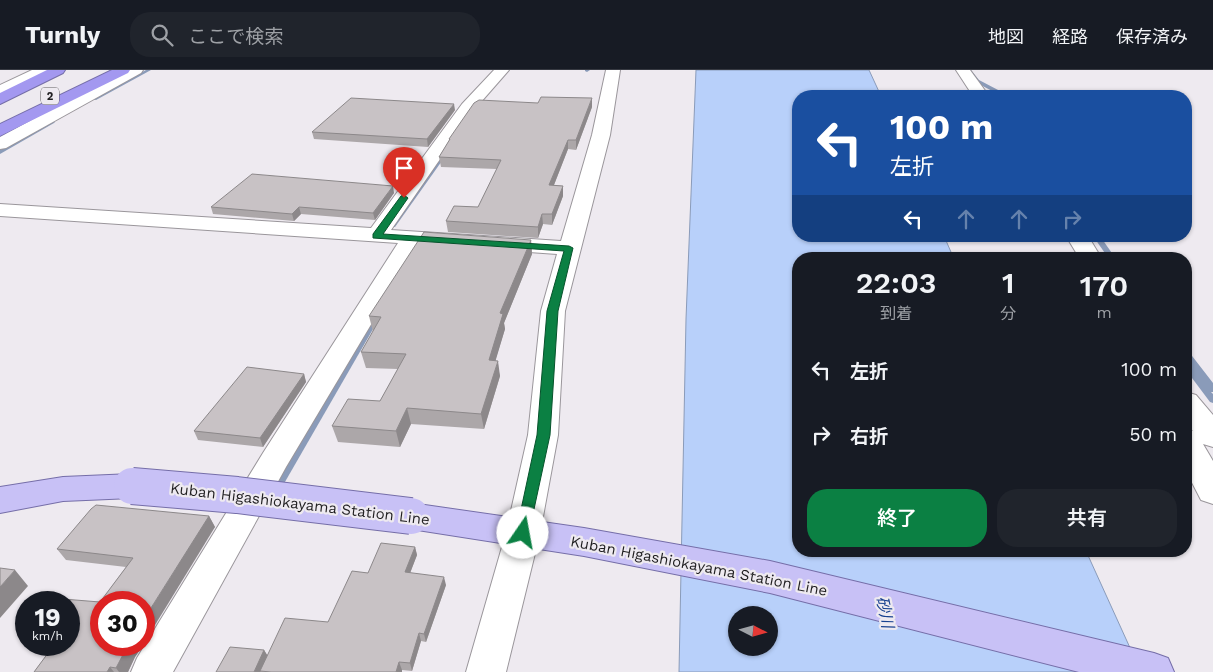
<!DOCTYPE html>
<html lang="ja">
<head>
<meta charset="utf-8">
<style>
  body { margin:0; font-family:"Work Sans","Noto Sans JP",sans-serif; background:#20242c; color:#f1f3f6; height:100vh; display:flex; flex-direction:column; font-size:19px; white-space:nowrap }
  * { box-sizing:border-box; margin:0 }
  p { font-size:16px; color:#9ea1a6 }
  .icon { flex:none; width:28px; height:28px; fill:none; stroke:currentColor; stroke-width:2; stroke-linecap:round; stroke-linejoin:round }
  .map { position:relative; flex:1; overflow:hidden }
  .panel { position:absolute; left:792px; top:182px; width:400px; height:305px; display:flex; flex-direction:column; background:#171b24; border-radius:20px; box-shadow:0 1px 4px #0004 }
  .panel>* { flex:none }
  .guide { position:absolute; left:792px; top:20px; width:400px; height:152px; border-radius:20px; box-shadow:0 1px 4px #0004; background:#1a4fa0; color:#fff; overflow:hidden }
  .needle { width:32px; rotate:96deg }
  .fabs { position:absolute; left:728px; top:536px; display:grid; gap:10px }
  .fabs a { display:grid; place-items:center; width:50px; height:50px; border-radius:50%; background:#171b24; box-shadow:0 1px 4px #0004; font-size:25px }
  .speed { position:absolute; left:15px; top:521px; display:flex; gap:10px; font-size:25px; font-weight:700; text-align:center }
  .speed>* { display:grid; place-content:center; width:65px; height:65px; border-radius:50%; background:#171b24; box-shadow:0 1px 4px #0004; line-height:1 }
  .speed small { font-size:12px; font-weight:400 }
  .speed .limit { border:8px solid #d22; background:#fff; color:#111 }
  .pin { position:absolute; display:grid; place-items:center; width:42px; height:42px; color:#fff; margin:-51px -21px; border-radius:50% 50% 50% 0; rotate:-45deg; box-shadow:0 0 5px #0007 }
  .pin .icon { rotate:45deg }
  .me { position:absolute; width:55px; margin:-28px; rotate:12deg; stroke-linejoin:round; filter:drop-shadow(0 0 4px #0008) }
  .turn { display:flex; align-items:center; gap:18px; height:105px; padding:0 15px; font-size:22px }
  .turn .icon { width:65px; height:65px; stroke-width:2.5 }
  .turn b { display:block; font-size:35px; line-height:42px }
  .lanes { display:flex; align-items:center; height:48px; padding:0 15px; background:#0003; justify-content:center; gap:25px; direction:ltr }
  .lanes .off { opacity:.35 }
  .eta { display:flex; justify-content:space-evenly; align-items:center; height:85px; text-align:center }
  .eta b { font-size:30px; font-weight:600; line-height:35px }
  .button { display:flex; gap:10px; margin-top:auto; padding:10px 15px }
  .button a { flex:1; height:58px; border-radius:20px; background:#0b8043; color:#fff; font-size:20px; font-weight:600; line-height:58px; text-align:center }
  .button a+a { background:#20242c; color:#f1f3f6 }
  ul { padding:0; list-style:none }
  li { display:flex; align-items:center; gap:15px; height:65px; padding:0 15px }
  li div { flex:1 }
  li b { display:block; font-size:19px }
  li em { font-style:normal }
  header { display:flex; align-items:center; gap:30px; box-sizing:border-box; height:70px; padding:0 25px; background:#171b24; border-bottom:1px solid #363941 }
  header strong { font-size:24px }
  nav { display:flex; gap:28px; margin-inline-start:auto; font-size:18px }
  .search { width:350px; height:45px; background:#20242c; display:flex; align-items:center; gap:12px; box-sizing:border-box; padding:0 18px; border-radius:20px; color:#9ea1a6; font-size:19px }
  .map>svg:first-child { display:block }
  .water { fill:#b8d0fa; stroke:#8a9bb9; fill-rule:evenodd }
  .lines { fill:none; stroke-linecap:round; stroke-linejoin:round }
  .stream { fill:#8a9bb9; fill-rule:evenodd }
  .minor-casing { stroke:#9a969b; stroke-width:2 }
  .major-casing { stroke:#756ea8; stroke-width:2 }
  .highway-casing { stroke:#756ea8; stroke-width:2 }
  .minor { fill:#fff; fill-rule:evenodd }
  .major { fill:#c8c1f6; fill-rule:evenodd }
  .highway { fill:#a398f0; fill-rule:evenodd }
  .major-bridge-casing { stroke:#756ea8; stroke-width:38; stroke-linecap:butt }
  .major-bridge { stroke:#c8c1f6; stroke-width:36 }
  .wall { fill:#aca7a9 }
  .shaded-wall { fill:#8c888a }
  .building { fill:#c8c2c5; stroke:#8c888a }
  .route { fill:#0b8043; stroke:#07532c }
  .labels { text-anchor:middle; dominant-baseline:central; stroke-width:4.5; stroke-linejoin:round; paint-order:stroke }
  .shield { fill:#eeeaf0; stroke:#5e5c5f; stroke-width:1 }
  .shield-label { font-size:11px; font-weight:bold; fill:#201f21 }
  .near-street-label { font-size:15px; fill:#201f21; stroke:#eeeaf0 }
  .near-water-label { font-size:16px; font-style:italic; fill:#194290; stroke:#eeeaf0 }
</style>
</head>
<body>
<header>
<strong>Turnly</strong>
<div class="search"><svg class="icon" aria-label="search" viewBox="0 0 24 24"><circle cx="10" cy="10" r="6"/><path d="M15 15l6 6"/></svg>ここで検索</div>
<nav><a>地図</a><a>経路</a><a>保存済み</a></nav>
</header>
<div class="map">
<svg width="1213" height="602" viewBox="0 0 1213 602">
  <rect width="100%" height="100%" fill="#eeeaf0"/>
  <path class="water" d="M 696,0 L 869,0 L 881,26 L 799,26 L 799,166 L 944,166 L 954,189 L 799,189 L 799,481 L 1086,481 L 1141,602 L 679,602 L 686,249 ZM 736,545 L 769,545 L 769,578 L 736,578 Z"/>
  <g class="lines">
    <g class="stream">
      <polygon points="146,0 151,0 96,30 92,29"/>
      <polygon points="585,0 590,0 587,2 585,1"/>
      <polygon points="967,0 971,0 979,10 1000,21 1001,26 997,26 996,23 975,12"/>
      <polygon points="52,50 55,52 54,53 0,84 0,80"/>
      <polygon points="444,80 449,81 395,157 391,157 390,156"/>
      <polygon points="1093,166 1100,166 1116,189 1109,189"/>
      <polygon points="373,245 376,245 380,247 278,424 274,425 270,424 269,421 270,418"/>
      <polygon points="1186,281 1189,282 1213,313 1213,322 1211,322 1213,324 1213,333 1210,332 1186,300 1186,291 1187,292"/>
    </g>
    <defs>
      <g id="minor">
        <polygon points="32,0 51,0 49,3 0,26 0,15"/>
        <polygon points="125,0 143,0 141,3 6,78 0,79 0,67"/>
        <polygon points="494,0 509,0 474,40 391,160 561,171 592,65 606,0 620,0 610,65 565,241 558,365 540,463 506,602 466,602 506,463 528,365 541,241 557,184 419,174 286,397 173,602 131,602 137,588 263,383 398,173 0,146 0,134 371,158 462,34"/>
        <polygon points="956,0 970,0 989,26 973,26"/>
        <polygon points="1066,166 1088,166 1102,189 1080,189"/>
        <polygon points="1186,322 1196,325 1213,345 1213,377 1203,374 1213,391 1213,434 1201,430 1186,401 1186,359 1193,361 1186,353"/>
      </g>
      <g id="major">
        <polygon points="132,404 144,407 148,416 144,425 132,428 63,431 0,443 0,417 63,407"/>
        <polygon points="411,433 584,458 770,491 1154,583 1168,588 1174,602 1079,602 770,523 584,486 411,459 399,455 394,446 399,437"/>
      </g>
      <g id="highway">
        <polygon points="47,0 65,0 63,3 0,34 0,23"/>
        <polygon points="112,0 130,0 128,3 0,66 0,54"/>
      </g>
    </defs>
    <use href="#minor" class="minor-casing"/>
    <use href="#major" class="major-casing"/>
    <use href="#highway" class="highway-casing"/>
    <use href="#minor" class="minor"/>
    <use href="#major" class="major"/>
    <use href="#highway" class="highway"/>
    <defs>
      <polyline id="major-bridge" points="132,416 237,425 411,446"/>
    </defs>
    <use href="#major-bridge" class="major-bridge-casing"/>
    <use href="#major-bridge" class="major-bridge"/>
  </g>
  <g class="wall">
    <polygon points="592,37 576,80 568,79 554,115 563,116 563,126 552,155 543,154 538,168 448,162 446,151 478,137 497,99 441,97 439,87 449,71 449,69"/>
    <polygon points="455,40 428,77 314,69 312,62"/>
    <polygon points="394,123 375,150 301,144 294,151 213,144 211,137"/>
    <polygon points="531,170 532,184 504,253 505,259 495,291 500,306 484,359 411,354 400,377 338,372 332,356 380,331 398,299 366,298 361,282 373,262 369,246"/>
    <polygon points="304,304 306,312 263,377 198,370 194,361"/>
    <polygon points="209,446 215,457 101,575 143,575 135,587 128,602 34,602 53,576 46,575 69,575 126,497 66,490 57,479"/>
    <polygon points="415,477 417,485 410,503 446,515 426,572 421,571 412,601 402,600 402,602 216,602 264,580 267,585 328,552 368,503"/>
  </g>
  <g class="shaded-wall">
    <polygon points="592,28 592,37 576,80 576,70"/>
    <polygon points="454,34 455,40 428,77 427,69"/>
    <polygon points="568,70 568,79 550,125 549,115"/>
    <polygon points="393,116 394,123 375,150 373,143"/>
    <polygon points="563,116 563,126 552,155 552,144"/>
    <polygon points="299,137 301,144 294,151 292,144"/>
    <polygon points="542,144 543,154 538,168 538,157"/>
    <polygon points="531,170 532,184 504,253 505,259 491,306 489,290 500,243"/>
    <polygon points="498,291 500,306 484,359 481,344"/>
    <polygon points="304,304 306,312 263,377 260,368"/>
    <polygon points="407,338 411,354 400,377 396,361"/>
    <polygon points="209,446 215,457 144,573 144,549"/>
    <polygon points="415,477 417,485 407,511 405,502"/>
    <polygon points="15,500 28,516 0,548 0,517"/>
    <polygon points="444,507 446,515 426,572 424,564"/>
    <polygon points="419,563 421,571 412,601 410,593"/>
    <polygon points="128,575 143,575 135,587 128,602 119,602 116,598"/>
    <polygon points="264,580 269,588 260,601 261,602 254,602"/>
    <polygon points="399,592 402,600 402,602 396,602"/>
    <polygon points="110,597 114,602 107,602"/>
  </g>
  <g class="building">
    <polygon points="541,27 592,28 576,70 568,70 549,115 563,116 552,144 542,144 538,157 446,151 454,136 478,137 501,90 439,87 450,69 449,69 474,33 479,30 538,33"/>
    <polygon points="351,28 454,34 427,69 312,62"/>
    <polygon points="252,104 393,116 373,143 299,137 292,144 211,137"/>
    <polygon points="424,162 531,170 500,243 503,244 489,290 498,291 481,344 407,338 396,361 332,356 348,329 380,331 406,284 361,282 381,247 369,246"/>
    <polygon points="247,297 304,304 260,368 194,361"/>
    <polygon points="96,435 209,446 144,549 144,532 101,532 101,575 128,575 116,598 110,597 107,602 34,602 54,575 69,575 69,532 61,532 63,529 100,532 133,488 57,479 91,439"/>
    <polygon points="381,473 415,477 405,502 444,507 424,564 419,563 410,593 399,592 396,602 271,602 260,601 285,548 328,552 352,501 368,503"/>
    <polygon points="0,498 15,500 0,517"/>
    <polygon points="230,577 264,580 254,602 216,602"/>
  </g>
  <polygon class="route" points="404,125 408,128 383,164 569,176 573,178 558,241 550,365 528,467 523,469 518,467 516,463 537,365 547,241 564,181 373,168 373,164 401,126"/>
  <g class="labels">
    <rect class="shield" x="41" y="17.5" width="18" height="17" rx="4"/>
    <g class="shield-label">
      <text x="50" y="26">2</text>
    </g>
    <g class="near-street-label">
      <text transform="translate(300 434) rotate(7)">Kuban Higashiokayama Station Line</text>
      <text transform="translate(699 496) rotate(11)">Kuban Higashiokayama Station Line</text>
    </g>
    <g class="near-water-label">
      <text transform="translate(885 542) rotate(78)">砂川</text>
    </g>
  </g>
</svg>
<div class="fabs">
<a><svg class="needle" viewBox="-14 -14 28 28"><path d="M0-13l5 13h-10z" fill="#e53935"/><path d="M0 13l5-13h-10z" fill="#9ea1a6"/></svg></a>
</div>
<div class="speed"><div>19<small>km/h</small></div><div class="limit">30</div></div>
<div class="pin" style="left:404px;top:128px;background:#d93025"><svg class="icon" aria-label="arrive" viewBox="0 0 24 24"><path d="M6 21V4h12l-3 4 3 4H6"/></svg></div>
<svg class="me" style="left:523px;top:463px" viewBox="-20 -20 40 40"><circle r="19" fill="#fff"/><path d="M0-13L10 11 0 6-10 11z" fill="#0b8043"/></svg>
<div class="guide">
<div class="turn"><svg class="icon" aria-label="left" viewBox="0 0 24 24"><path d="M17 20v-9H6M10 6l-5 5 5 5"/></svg><div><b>100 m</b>左折</div></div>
<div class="lanes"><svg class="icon" aria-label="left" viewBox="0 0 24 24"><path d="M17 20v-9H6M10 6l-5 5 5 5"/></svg><svg class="icon off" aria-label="ahead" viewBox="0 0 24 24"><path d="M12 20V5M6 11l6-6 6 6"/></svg><svg class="icon off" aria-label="ahead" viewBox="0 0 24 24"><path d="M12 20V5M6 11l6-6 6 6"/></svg><svg class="icon off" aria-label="right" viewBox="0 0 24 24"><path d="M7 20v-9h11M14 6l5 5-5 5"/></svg></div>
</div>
<section class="panel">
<div class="eta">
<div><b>22:03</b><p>到着</p></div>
<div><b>1</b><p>分</p></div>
<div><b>170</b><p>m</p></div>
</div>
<ul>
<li><svg class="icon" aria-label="left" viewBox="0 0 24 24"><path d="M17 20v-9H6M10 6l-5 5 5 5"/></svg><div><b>左折</b></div><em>100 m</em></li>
<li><svg class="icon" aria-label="right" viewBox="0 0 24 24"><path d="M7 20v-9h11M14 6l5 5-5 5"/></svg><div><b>右折</b></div><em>50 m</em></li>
</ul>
<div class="button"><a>終了</a><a>共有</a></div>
</section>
</div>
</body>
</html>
